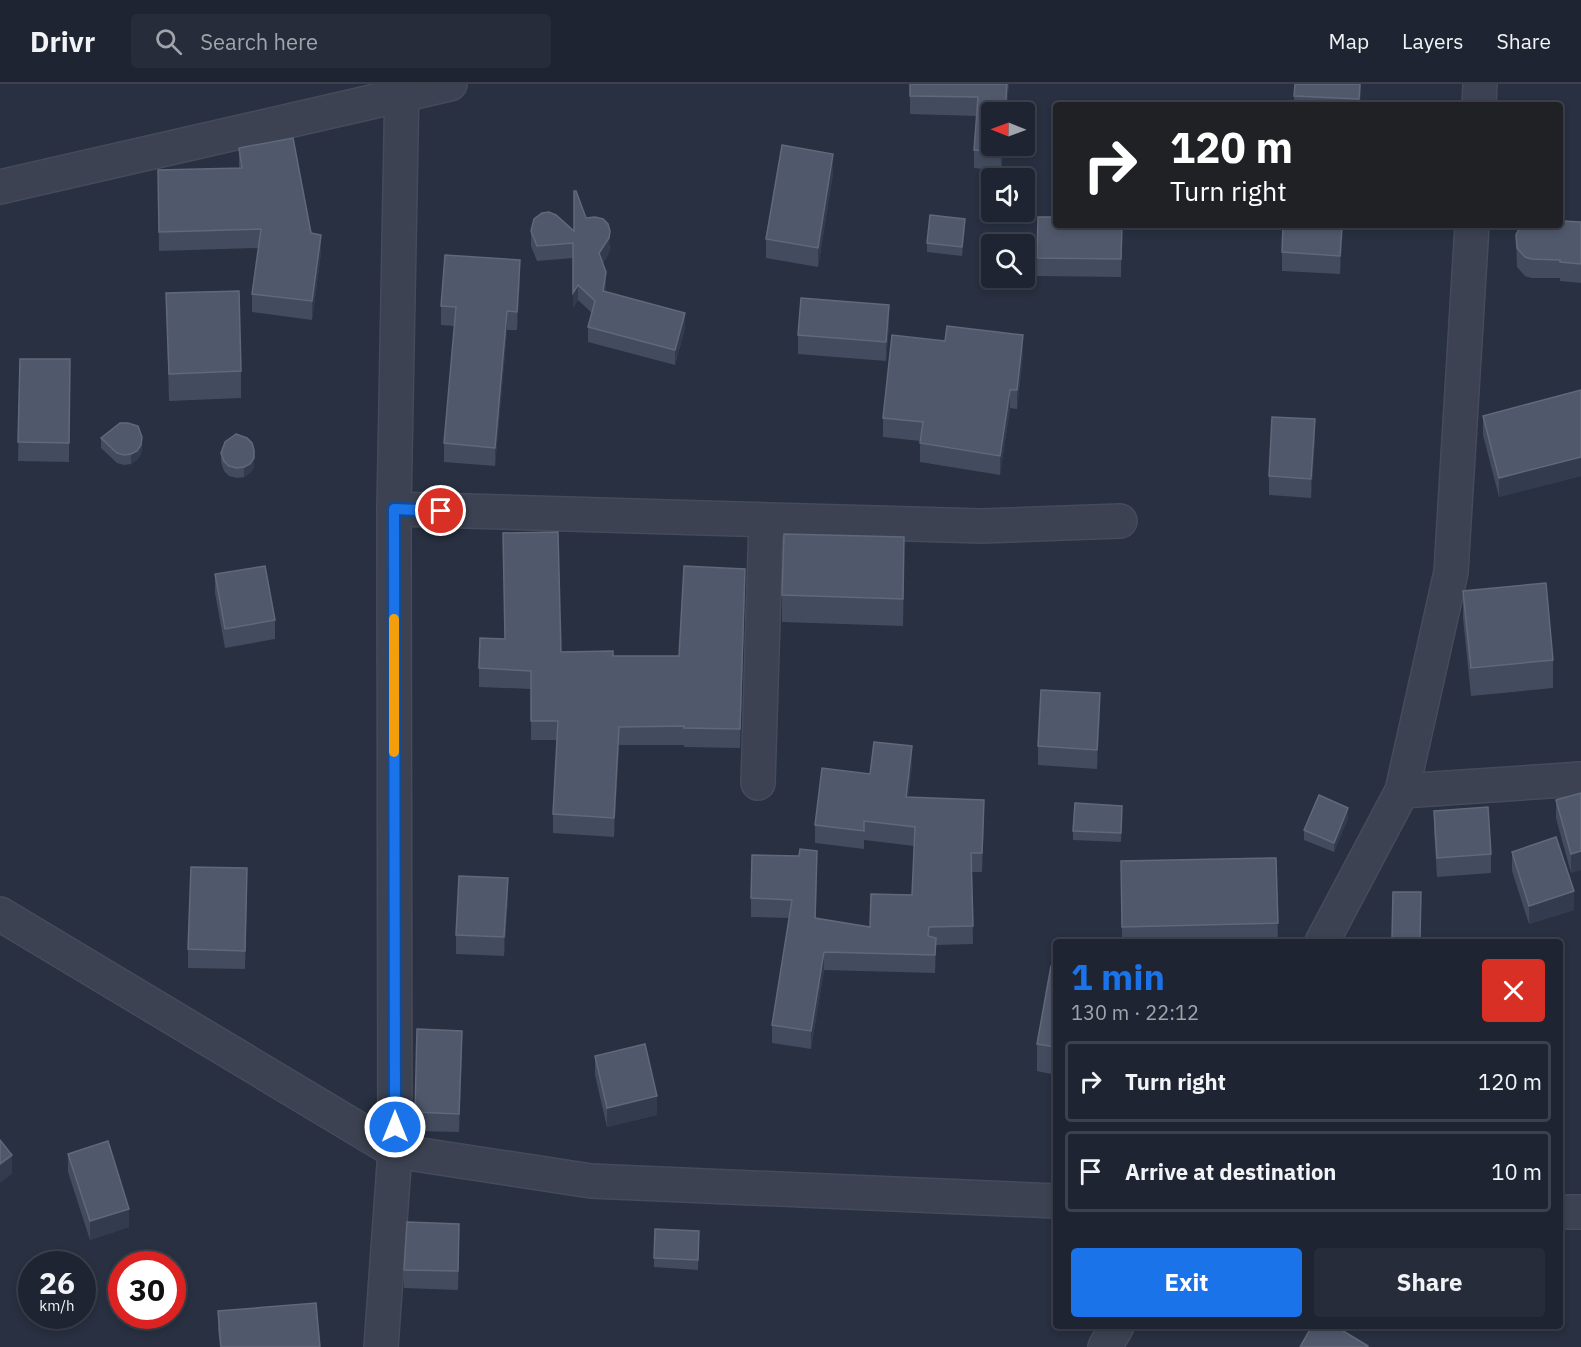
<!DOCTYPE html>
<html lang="en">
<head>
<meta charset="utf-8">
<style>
  body { margin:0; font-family:"IBM Plex Sans",sans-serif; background:#262c39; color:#f1f3f6; height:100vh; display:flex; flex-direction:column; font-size:22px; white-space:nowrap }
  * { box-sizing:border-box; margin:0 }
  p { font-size:20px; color:#a1a4ab }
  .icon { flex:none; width:33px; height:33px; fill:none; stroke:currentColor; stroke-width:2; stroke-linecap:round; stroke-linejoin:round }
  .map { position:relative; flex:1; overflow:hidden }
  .drawer { position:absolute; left:1053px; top:855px; width:510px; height:390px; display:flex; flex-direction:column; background:#1e2431; border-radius:6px; box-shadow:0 3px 9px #0003,0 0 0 2px #3c414d }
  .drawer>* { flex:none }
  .guide { position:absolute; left:1053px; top:18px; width:510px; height:126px; border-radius:6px; box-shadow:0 3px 9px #0003,0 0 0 2px #3c414d; background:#202124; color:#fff; overflow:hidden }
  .needle { width:39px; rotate:271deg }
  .controls { position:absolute; left:981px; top:18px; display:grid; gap:12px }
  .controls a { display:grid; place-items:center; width:54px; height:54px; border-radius:6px; background:#1e2431; box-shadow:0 3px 9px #0003,0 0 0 2px #3c414d; font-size:30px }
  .speed { position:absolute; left:18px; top:1167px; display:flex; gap:12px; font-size:30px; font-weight:700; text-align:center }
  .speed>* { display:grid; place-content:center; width:78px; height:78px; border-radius:50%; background:#1e2431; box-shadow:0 3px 9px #0003,0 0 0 2px #3c414d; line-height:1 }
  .speed small { font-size:15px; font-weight:400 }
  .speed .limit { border:9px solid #d22; background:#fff; color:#111 }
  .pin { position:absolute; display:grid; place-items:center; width:51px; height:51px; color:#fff; margin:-26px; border:3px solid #fff; border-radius:50%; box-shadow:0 2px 6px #0007 }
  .me { position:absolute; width:66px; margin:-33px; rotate:0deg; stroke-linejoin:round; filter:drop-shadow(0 0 4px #0008) }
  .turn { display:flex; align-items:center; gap:21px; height:126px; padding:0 18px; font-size:27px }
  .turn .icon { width:78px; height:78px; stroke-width:2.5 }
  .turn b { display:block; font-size:42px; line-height:51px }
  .round { display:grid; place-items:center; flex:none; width:63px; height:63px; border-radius:6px; background:#262c39 }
  .head { display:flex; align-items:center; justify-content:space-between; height:102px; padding:0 18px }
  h1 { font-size:36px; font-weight:700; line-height:45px; color:#1a73e8 }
  .action { display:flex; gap:12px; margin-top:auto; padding:12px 18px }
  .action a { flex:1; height:69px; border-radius:6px; background:#1a73e8; color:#fff; font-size:24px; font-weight:700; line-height:69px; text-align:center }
  .action a+a { background:#262c39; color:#f1f3f6 }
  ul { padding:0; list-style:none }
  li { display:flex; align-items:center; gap:18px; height:81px; margin:0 12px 9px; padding:0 6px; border:3px solid #3c414d; border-radius:6px }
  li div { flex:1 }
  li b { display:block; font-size:22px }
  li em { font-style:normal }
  header { display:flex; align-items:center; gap:36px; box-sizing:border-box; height:84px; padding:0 30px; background:#1e2431; border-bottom:2px solid #3c414d }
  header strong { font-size:28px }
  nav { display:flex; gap:33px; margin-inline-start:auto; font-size:21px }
  .search { width:420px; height:54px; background:#262c39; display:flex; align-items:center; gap:15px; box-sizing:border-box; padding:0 21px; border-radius:6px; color:#a1a4ab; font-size:22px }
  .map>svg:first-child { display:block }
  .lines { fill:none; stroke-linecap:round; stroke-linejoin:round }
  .minor-casing { stroke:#454b5a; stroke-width:36 }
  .minor { stroke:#3c4251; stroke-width:33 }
  .wall { fill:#434c5f }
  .shaded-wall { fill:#333b4e }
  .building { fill:#50586b; stroke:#60687a; stroke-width:1.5 }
  .route-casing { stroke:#114b97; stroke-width:15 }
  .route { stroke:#1a73e8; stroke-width:10 }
  .slow { stroke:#f59e0b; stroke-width:10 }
</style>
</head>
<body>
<header>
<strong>Drivr</strong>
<div class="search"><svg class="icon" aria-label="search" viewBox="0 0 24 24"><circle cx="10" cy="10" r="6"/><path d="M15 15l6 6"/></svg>Search here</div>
<nav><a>Map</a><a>Layers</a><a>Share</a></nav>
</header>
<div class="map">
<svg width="1581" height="1263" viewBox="0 0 1581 1263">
  <rect width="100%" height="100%" fill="#283041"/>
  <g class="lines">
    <defs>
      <g id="minor">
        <polyline points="1479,21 1480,0"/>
        <polyline points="0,103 450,0"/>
        <polyline points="394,425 982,442 1120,437"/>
        <polyline points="758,699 766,437"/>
        <polyline points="1402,707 1581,695"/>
        <polyline points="0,830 395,1067 591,1097 1056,1117"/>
        <polyline points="1322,858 1402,707 1451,488 1472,141"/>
        <polyline points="1560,1128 1581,1128"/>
        <polyline points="381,1263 395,1067 394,425 402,0"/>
        <polyline points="1105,1263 1117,1242"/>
      </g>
    </defs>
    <use href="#minor" class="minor-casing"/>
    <use href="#minor" class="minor"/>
  </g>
  <g class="wall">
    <polygon points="910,0 1009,0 1006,28 992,28 992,62 1004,62 1001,87 974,84 974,66 977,32 910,30"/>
    <polygon points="1361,0 1360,21 1294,21 1294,12"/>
    <polygon points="239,64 311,149 321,169 312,236 252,228 252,210 259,164 159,167 158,86 239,84"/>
    <polygon points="833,89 818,183 766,174 766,155"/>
    <polygon points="1038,133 1122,141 1121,193 1037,192"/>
    <polygon points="586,134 610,162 609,169 603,179 606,203 605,208 685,244 675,281 588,258 588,243 592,229 578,216 573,224 573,174 537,177 531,162 531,147 574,147"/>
    <polygon points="1581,138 1581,199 1560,197 1560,194 1531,194 1525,192 1517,183 1516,151 1563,143"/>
    <polygon points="1343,141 1340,190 1282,187 1282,168"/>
    <polygon points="965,144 962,172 927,168 927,159"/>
    <polygon points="520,195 517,246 507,246 495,382 444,378 444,359 455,242 441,241 441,222"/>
    <polygon points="166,209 241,287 241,314 169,317"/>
    <polygon points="889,240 886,277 798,270 798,251"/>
    <polygon points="1023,270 1017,325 1010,324 1000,391 920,378 920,357 883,353 883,334"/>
    <polygon points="20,275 70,275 69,378 18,377"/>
    <polygon points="1581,306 1581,392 1499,413 1483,351 1483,332"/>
    <polygon points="101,354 142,363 141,370 137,376 131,380 124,381 117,379 101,364"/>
    <polygon points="1315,354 1311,414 1269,411 1269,392"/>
    <polygon points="221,369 254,376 254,383 250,389 244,393 237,394 229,392 224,387 221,378"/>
    <polygon points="904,480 903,542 782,538 782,511"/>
    <polygon points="215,490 275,536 275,555 225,564 215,509"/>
    <polygon points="745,504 740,664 684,663 684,661 619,661 614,753 553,749 553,730 557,656 531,656 531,605 479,603 479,584 561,568 613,572 679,572"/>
    <polygon points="1463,507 1553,576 1553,604 1471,612 1463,534"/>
    <polygon points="1100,628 1097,685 1038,681 1038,662"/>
    <polygon points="912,681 908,713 984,735 982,788 972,788 973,860 936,861 935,889 824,886 811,965 772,959 772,941 789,834 751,833 751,814 817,785 816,834 870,843 912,811 914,762 864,756 864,765 815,759 815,741 870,690"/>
    <polygon points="1581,709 1571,789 1556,734 1556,716"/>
    <polygon points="1434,727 1491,770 1491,789 1437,793 1434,746"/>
    <polygon points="1122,731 1121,758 1073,756 1073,747"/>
    <polygon points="1348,734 1334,768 1304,756 1304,746"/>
    <polygon points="1512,768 1574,826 1529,840 1512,787"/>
    <polygon points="1276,774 1278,858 1122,858 1121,777"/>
    <polygon points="247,803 245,885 188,884 188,865"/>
    <polygon points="1393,808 1421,808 1420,858 1392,858"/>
    <polygon points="508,813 504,872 456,870 456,851"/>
    <polygon points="1056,883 1056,991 1037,987 1037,960"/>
    <polygon points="462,965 459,1048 415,1047 415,1028"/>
    <polygon points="595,972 657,1031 607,1043 595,991"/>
    <polygon points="68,1070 129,1143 90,1156 68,1088"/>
    <polygon points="699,1147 698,1186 654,1183 654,1174"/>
    <polygon points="459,1159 458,1206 404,1204 404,1186"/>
    <polygon points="218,1227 320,1263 220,1263 218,1246"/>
  </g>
  <g class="shaded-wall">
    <polygon points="1007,0 1009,0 1006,28 1005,28"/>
    <polygon points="1360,0 1361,0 1359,21"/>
    <polygon points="1002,62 1004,62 1001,87 1001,68"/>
    <polygon points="833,70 833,89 818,183 818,164"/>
    <polygon points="965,135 965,144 962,172 962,163"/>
    <polygon points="1342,141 1343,141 1340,190 1340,172"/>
    <polygon points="610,147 609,169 599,184 599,169"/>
    <polygon points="321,151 321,169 312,236 312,217"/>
    <polygon points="520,176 520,195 517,246 517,228"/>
    <polygon points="606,188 606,203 603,222 603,207"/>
    <polygon points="578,201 578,216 573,224 573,209"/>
    <polygon points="889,221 889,240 886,277 886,258"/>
    <polygon points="507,227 507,246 495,382 495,364"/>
    <polygon points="685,229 685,244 675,281 675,266"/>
    <polygon points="1023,251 1023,270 1017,325 1017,306"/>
    <polygon points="1010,306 1010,324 1000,391 1000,372"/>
    <polygon points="1315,335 1315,354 1311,414 1311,395"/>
    <polygon points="142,353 141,370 137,376 131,380 131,370"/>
    <polygon points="254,366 254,383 250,389 244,393 244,383"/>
    <polygon points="1581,373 1581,392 1499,413 1499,394"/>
    <polygon points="904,453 904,480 903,542 903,515"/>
    <polygon points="745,485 745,504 740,664 740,645"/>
    <polygon points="1100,609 1100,628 1097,685 1097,666"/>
    <polygon points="619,643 619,661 614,753 614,734"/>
    <polygon points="912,662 912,681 906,732 906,713"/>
    <polygon points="984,716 984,735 982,788 982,769"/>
    <polygon points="1348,724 1348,734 1334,768 1334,759"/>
    <polygon points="1581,767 1581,786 1571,789 1571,770"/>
    <polygon points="508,794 508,813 504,872 504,853"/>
    <polygon points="1574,807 1574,826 1529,840 1529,822"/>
    <polygon points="936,854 936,872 935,889 935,871"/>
    <polygon points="824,868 824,886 811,965 811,947"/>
    <polygon points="462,947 462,965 459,1048 459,1030"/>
    <polygon points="657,1012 657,1031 607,1043 607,1024"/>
    <polygon points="12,1071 12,1090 0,1099 0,1080"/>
    <polygon points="129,1125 129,1143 90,1156 90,1137"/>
  </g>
  <g class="building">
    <polygon points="910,0 1007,0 1005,28 992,28 992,62 1002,62 1001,68 974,66 978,13 910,12"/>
    <polygon points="1295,0 1360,0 1359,15 1294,12"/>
    <polygon points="293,54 311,149 321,151 312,217 252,210 261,145 159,148 158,86 242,84 239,64"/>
    <polygon points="782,61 833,70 818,164 766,155"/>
    <polygon points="574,107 576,107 586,134 595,133 603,135 608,140 610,147 609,154 599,169 606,188 603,207 685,229 675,266 588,243 595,217 578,201 573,209 573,159 537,162 531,147 534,135 542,129 549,128 556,131 574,147"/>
    <polygon points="930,131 965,135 962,163 927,159"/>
    <polygon points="1038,133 1056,133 1056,141 1122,141 1121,175 1037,174"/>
    <polygon points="1563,137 1581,138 1581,180 1560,178 1560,176 1531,175 1525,173 1517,164 1516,151 1519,145 1525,141 1555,141 1563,143"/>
    <polygon points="1283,141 1342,141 1340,172 1282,168"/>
    <polygon points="445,171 520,176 517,228 507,227 495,364 444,359 456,223 441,222"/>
    <polygon points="239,207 241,287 169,290 166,209"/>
    <polygon points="801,214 889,221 886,258 798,251"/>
    <polygon points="947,242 1023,251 1017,306 1010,306 1000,372 920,359 923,338 883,334 892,251 945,257"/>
    <polygon points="20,275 70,275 69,359 18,358"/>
    <polygon points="1581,306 1581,373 1499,394 1483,332"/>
    <polygon points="1272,333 1315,335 1311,395 1269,392"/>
    <polygon points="120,339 128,339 138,342 142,353 141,361 137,367 131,370 124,371 117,369 101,354"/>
    <polygon points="236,350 247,354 252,359 254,366 254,374 250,380 244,383 237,384 229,382 224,377 221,369 225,358"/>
    <polygon points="558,448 561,568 613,567 613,572 679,572 684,482 745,485 740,645 684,644 684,642 619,643 614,734 553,730 558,637 531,637 531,587 479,584 480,554 505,555 503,449"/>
    <polygon points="784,450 904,453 903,515 782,511"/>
    <polygon points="265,482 275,536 225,545 215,490"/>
    <polygon points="1546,499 1553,576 1471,584 1463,507"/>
    <polygon points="1041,606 1100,609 1097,666 1038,662"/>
    <polygon points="874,658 912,662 906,713 984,716 982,769 971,769 973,842 929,843 928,852 936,854 935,871 824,868 811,947 772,941 792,816 751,814 752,771 799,772 800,765 817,767 815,834 870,843 871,810 912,811 915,743 864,737 864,747 815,741 822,684 870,690"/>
    <polygon points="1581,709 1581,767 1571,770 1556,716"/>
    <polygon points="1319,711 1348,724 1334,759 1304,746"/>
    <polygon points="1075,719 1122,722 1121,749 1073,747"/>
    <polygon points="1488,723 1491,770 1437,774 1434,727"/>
    <polygon points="1556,753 1574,807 1529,822 1512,768"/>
    <polygon points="1276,774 1278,839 1122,843 1121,777"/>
    <polygon points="191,783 247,784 245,867 188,865"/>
    <polygon points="459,792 508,794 504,853 456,851"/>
    <polygon points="1393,808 1421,808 1420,855 1392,854"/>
    <polygon points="1051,882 1056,883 1056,963 1037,960"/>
    <polygon points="417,945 462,947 459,1030 415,1028"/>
    <polygon points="645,960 657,1012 607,1024 595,972"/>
    <polygon points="0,1056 12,1071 0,1080"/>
    <polygon points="108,1057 129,1125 90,1137 68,1070"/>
    <polygon points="407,1138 459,1140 458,1187 404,1186"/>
    <polygon points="655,1145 699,1147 698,1176 654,1174"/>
    <polygon points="316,1219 320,1263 221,1263 218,1227"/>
    <polygon points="1312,1242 1335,1242 1368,1262 1367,1263 1300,1263"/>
  </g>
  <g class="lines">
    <defs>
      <polyline id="route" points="395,1043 394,425 441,427"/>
    </defs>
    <use href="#route" class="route-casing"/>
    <use href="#route" class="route"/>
    <polyline class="slow" points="394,535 394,668"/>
  </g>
</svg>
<div class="controls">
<a><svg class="needle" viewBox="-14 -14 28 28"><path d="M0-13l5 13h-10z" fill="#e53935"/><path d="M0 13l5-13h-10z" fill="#a1a4ab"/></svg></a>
<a><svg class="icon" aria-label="sound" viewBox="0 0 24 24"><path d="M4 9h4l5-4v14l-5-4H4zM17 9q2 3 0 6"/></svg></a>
<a><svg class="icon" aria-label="search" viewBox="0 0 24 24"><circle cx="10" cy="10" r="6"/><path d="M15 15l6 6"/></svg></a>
</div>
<div class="speed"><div>26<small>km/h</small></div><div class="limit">30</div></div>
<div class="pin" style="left:441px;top:427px;background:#d93025"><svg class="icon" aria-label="arrive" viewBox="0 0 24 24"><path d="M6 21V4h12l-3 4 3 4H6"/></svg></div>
<svg class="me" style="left:395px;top:1043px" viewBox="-20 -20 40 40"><circle r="17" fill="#1a73e8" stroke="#fff" stroke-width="3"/><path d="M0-11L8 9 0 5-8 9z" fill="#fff"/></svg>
<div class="guide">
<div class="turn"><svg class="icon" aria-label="right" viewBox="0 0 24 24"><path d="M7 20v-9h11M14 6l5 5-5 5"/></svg><div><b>120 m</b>Turn right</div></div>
</div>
<section class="drawer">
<div class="head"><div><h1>1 min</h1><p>130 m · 22:12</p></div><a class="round" style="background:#d93025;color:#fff"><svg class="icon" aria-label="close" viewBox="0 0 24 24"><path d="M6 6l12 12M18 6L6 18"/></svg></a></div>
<ul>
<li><svg class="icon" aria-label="right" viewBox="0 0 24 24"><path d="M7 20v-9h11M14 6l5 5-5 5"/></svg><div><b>Turn right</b></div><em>120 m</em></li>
<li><svg class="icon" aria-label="arrive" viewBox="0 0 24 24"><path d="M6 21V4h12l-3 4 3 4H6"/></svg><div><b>Arrive at destination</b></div><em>10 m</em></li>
</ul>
<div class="action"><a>Exit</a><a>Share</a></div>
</section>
</div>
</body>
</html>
